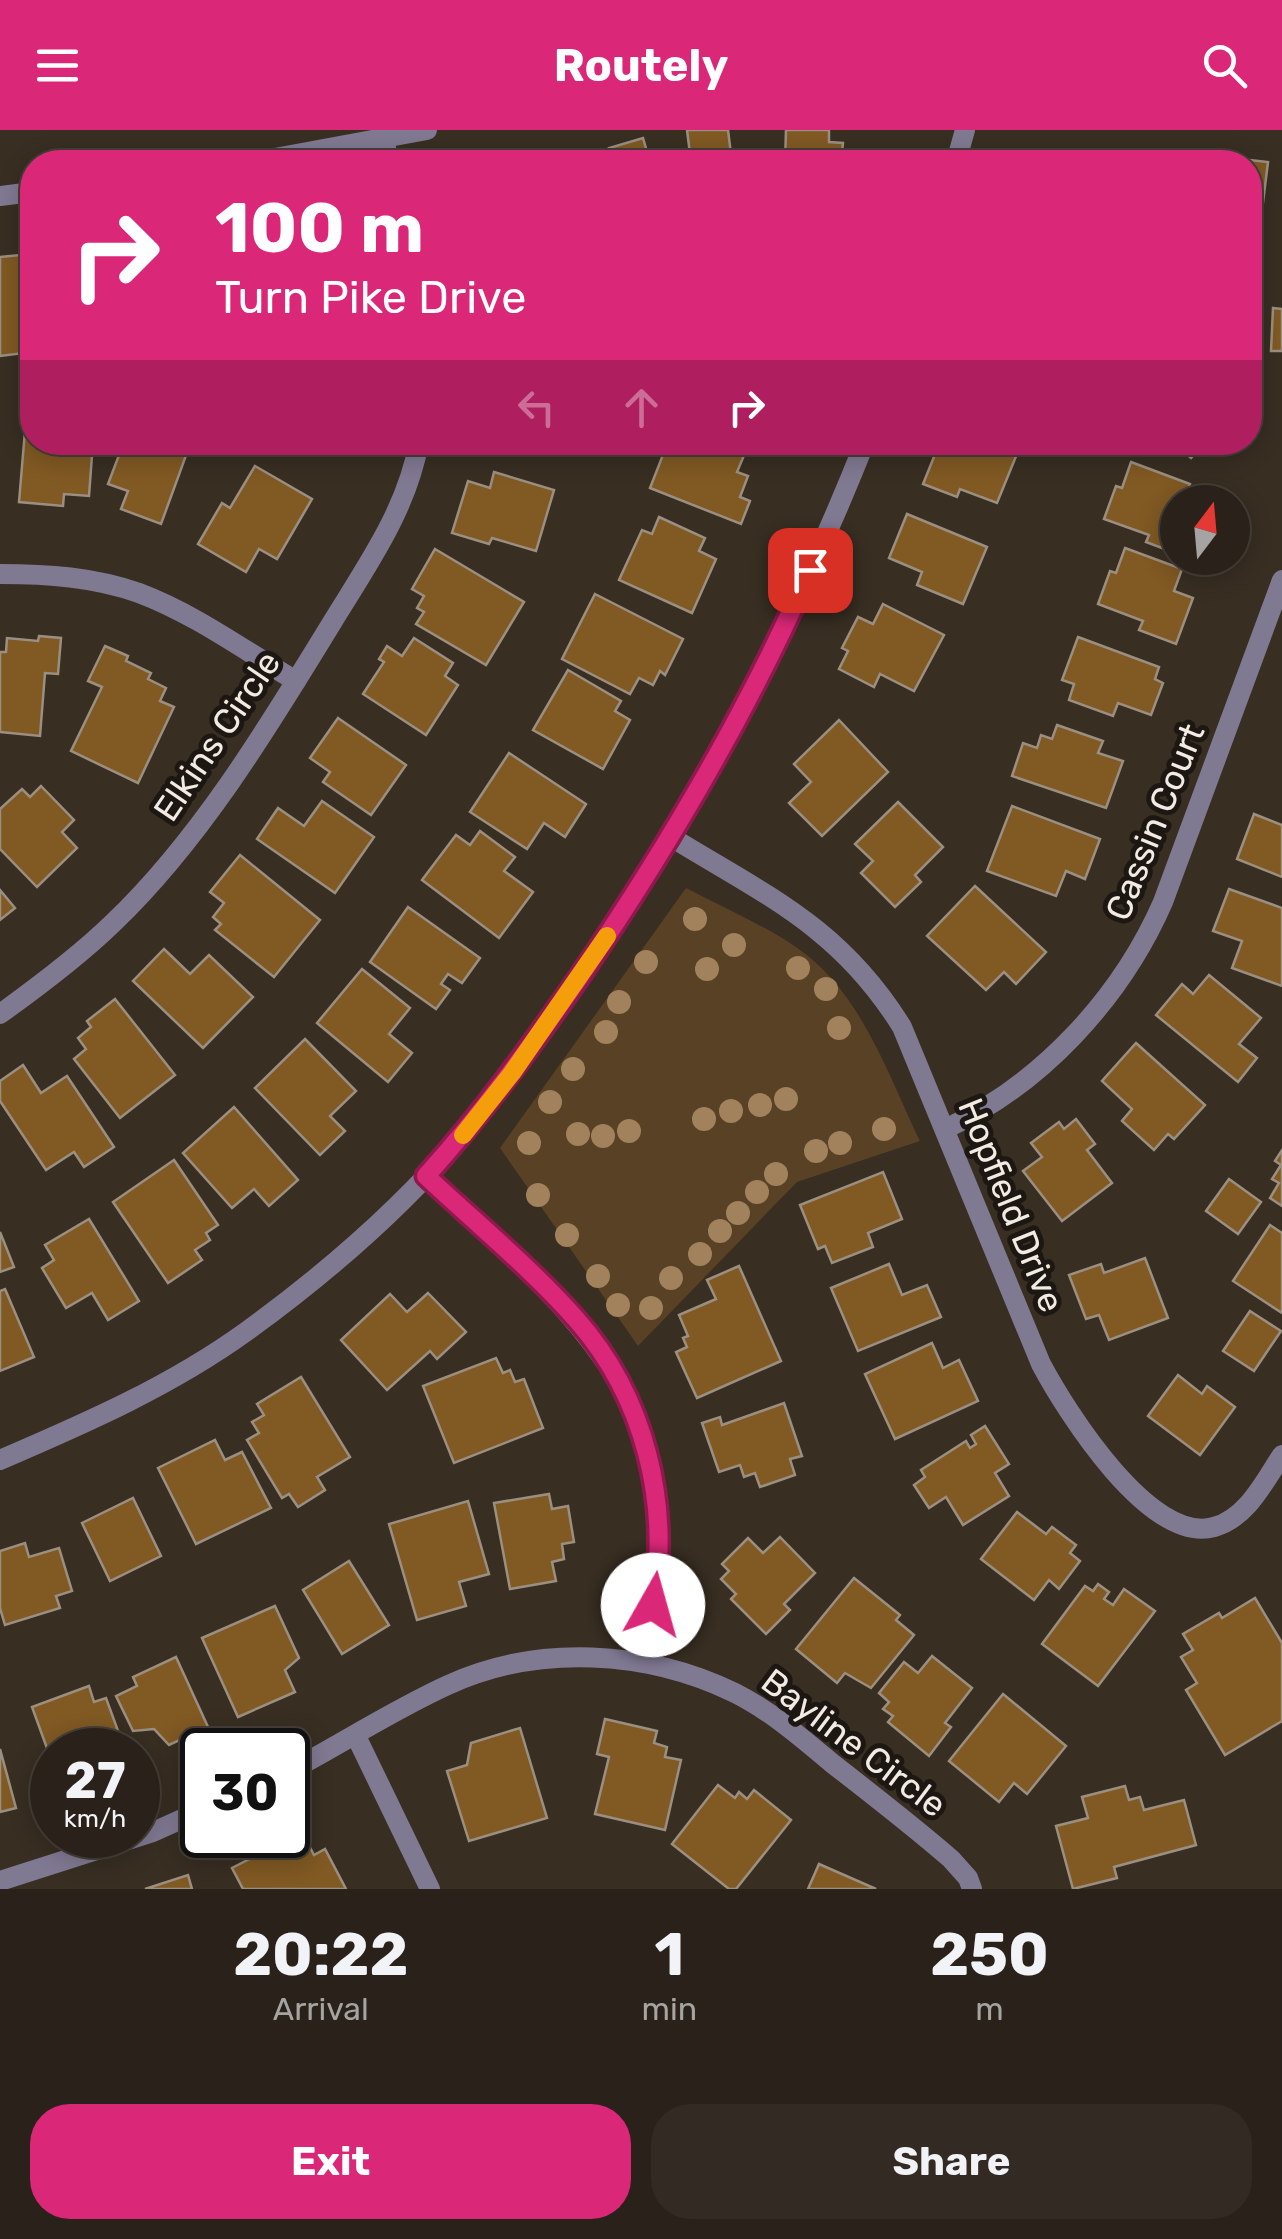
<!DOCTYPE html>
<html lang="en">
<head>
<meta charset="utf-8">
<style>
  body { margin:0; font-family:Rubik,sans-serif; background:#322a23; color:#f1f3f6; height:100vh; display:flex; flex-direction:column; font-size:38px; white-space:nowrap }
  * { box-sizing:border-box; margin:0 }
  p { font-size:32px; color:#a5a4a2 }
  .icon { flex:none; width:55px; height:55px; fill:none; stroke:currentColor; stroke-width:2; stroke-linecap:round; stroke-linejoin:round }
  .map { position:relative; height:1759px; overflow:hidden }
  .details { display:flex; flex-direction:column; background:#2a221a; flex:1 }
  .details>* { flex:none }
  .top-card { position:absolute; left:20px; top:20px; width:1242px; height:305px; border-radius:40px; box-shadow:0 5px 25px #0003,0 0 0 2px #463f39; background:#db2777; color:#fff; overflow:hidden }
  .needle { width:65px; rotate:16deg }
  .tools { position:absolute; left:1160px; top:355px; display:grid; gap:20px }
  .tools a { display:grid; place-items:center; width:90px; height:90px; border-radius:50%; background:#2a221a; box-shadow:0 5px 25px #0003,0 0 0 2px #463f39; font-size:50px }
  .speed { position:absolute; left:30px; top:1598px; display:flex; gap:20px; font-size:50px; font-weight:700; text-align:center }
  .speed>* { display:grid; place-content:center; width:130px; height:130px; border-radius:50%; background:#2a221a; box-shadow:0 5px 25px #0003,0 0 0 2px #463f39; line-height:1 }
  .speed small { font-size:25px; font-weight:400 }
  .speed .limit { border:5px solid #111; border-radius:15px; background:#fff; color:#111 }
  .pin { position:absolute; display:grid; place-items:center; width:85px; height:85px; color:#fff; margin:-42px; border-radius:20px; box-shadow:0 5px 15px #0006 }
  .me { position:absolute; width:110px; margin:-55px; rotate:7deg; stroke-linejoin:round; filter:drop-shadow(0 0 8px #0008) }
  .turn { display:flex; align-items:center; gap:35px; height:210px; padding:0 30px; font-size:45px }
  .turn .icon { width:130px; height:130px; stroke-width:2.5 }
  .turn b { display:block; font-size:70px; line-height:85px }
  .lanes { display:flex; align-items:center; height:95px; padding:0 30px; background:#0003; justify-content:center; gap:50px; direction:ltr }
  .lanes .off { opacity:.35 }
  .eta { display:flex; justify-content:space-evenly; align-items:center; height:170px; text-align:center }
  .eta b { font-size:60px; font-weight:700; line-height:70px }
  .action { display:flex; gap:20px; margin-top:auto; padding:20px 30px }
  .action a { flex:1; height:115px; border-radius:40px; background:#db2777; color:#fff; font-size:40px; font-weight:700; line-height:115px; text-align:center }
  .action a+a { background:#322a23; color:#f1f3f6 }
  header { display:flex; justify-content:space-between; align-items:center; height:130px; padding:0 30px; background:#db2777; color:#fff; font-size:45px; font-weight:700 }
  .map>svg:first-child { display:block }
  .green { fill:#584124 }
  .building { fill:#805923; stroke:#9b8f81; stroke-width:2.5 }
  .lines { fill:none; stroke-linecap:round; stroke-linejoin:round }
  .minor { stroke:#807992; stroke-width:20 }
  .tree { fill:#a1825c }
  .route-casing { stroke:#8e194d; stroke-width:25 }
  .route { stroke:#db2777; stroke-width:18 }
  .slow { stroke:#f59e0b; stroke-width:18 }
  .labels { text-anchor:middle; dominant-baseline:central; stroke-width:10; stroke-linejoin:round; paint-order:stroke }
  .street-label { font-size:35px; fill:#f1ebe3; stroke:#1c1712 }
</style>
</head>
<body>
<header><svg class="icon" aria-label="menu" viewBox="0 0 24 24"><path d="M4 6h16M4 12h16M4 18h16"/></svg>Routely<svg class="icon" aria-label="search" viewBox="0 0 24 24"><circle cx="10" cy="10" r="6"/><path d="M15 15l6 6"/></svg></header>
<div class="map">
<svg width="1282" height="1759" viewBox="0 0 1282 1759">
  <rect width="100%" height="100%" fill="#382e22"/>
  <path class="green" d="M 686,758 C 722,777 762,794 796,817 C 861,861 887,943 920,1011 L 797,1052 L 638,1216 L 500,1018 Z"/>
  <g class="building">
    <polygon points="687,0 728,0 731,24 752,21 754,32 691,32"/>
    <polygon points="786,0 829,0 829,12 843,13 842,23 857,24 857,32 785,32"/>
    <polygon points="643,8 650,32 613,32 609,18"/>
    <polygon points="1232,28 1268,32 1258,113 1250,112 1250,32 1232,32"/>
    <polygon points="20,125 24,161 32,160 32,222 0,226 0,127"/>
    <polygon points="1273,178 1282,179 1282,221 1271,221"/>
    <polygon points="27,277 32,277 32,312 93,312 89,366 64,364 63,376 19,372"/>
    <polygon points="124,312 169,312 188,320 161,394 121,379 128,361 108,354"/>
    <polygon points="511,312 573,312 572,322 511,318"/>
    <polygon points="668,312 717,312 745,323 737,342 748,346 740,367 750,371 741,394 650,358"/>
    <polygon points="940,312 1021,314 997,373 960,359 957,367 923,354"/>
    <polygon points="1173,312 1205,312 1191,328"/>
    <polygon points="1131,332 1190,354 1184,372 1178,372 1175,423 1146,412 1149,405 1104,389 1116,356 1122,358"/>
    <polygon points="255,336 312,369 277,429 259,419 246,442 198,414 222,373 230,378"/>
    <polygon points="494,342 554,360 536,421 492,408 489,414 452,403 468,351 490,358"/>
    <polygon points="907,384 987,417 963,474 917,455 922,442 889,428"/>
    <polygon points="659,387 705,408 699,421 716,429 692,483 619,450 642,400 652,404"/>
    <polygon points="1125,418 1182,439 1174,461 1193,468 1176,514 1139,500 1143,491 1098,474 1110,441 1116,443"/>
    <polygon points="435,419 524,472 486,535 416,494 424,482 417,478 424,466 412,459"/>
    <polygon points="595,464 683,509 665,545 660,541 653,555 639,548 630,564 562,529"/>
    <polygon points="883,474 944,505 914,561 880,544 874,557 839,539 848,521 842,518 858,487 873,494"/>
    <polygon points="39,506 61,508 58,544 45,543 40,606 0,602 0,522 6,522 7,508 38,511"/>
    <polygon points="1078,507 1159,537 1155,549 1163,553 1151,585 1118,573 1113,586 1069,570 1074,554 1062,550"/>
    <polygon points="414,508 453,533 445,546 458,555 426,605 363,564 384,532 379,529 387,516 402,526"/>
    <polygon points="105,516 128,526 126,531 151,543 148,549 166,558 160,571 174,577 138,653 71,621 102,557 88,551"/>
    <polygon points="568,540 621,571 615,581 630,590 603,639 533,600"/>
    <polygon points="338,588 406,635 371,685 323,652 330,642 310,628"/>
    <polygon points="839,590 888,642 822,706 789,673 811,652 794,634"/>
    <polygon points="1057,595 1103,611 1098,623 1123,631 1106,678 1012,646 1023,613 1037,618 1041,605 1052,609"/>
    <polygon points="509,623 586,674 565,707 544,693 527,719 470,682"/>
    <polygon points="41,656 74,690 62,702 77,718 37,757 0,719 0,679 22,659 30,667"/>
    <polygon points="322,671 374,707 335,763 257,709 278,678 304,696"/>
    <polygon points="898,672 943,717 915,745 921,752 895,777 861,743 873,731 855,714"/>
    <polygon points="1012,676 1100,709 1085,749 1066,741 1056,766 987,741"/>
    <polygon points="1254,684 1282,695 1282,747 1237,729"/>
    <polygon points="480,701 515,727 504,741 533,762 499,808 422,750 456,705 470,715"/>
    <polygon points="240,725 320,790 274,847 215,800 221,794 213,787 224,773 210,762"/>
    <polygon points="975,756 1046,822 1016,854 1004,842 986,860 927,806"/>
    <polygon points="1229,759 1282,778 1282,856 1232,838 1242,811 1213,801"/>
    <polygon points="0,760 15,778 0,790"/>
    <polygon points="408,777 480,828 462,853 448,844 441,854 450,860 436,879 370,832"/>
    <polygon points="164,819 190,844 209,825 253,867 203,918 133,851"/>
    <polygon points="362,839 410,878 389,904 412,923 388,952 317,893"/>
    <polygon points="1209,845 1261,888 1239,914 1257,928 1238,952 1156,885 1182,854 1193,864"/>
    <polygon points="115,869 175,945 120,988 74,929 86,919 78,908 91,897 87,891"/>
    <polygon points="305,909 356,961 330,986 345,1001 320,1025 255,958"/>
    <polygon points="1136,913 1205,975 1174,1009 1168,1004 1154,1020 1122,991 1132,979 1102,951"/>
    <polygon points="23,935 41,963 67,946 114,1017 84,1037 74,1022 46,1040 0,971 0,951"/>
    <polygon points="234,977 298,1050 269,1076 254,1059 232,1078 183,1023"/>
    <polygon points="1076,989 1095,1014 1087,1020 1112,1053 1062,1091 1023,1041 1042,1027 1031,1013 1059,992 1064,999"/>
    <polygon points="1282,1020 1282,1076 1270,1068 1279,1053 1272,1049 1281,1035 1275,1031"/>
    <polygon points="174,1030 218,1095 206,1103 210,1110 195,1120 202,1130 168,1153 113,1072"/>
    <polygon points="883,1042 902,1089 868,1103 873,1117 832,1133 825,1116 818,1119 800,1075"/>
    <polygon points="1229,1049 1261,1072 1238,1104 1206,1081"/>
    <polygon points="89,1089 139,1171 108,1190 92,1163 66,1178 42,1138 54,1130 45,1115"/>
    <polygon points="1270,1095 1282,1103 1282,1183 1233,1151"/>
    <polygon points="0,1102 14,1137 0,1142"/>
    <polygon points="1145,1128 1168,1188 1109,1210 1099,1185 1086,1189 1069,1145 1101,1134 1104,1143"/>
    <polygon points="889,1134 902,1165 927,1155 941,1187 858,1221 831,1158"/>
    <polygon points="739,1136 781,1231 697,1268 676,1222 687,1217 683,1208 688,1206 679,1185 716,1169 707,1150"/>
    <polygon points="5,1159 34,1227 0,1241 0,1161"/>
    <polygon points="428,1163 466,1202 437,1229 430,1221 387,1260 341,1210 390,1164 407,1182"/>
    <polygon points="1250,1181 1281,1201 1254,1241 1223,1221"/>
    <polygon points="932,1213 943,1238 959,1230 978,1271 895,1309 865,1244"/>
    <polygon points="496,1228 503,1243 510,1240 515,1252 524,1249 543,1298 454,1333 423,1256"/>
    <polygon points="1178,1245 1202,1264 1207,1256 1235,1277 1200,1325 1148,1286"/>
    <polygon points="301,1247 350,1327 317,1347 325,1360 298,1377 289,1364 282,1368 247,1310 259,1303 252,1292 264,1285 257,1274"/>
    <polygon points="784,1273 802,1326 790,1329 795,1345 760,1357 755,1343 744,1347 740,1335 719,1342 702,1293 720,1287 722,1295"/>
    <polygon points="985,1296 1009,1334 995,1343 1009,1366 963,1395 946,1367 929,1378 914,1355 925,1347 921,1340 966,1311 970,1318 976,1314 971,1305"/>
    <polygon points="215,1310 225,1330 242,1322 271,1378 196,1414 158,1338"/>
    <polygon points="549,1364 552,1379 568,1376 574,1412 562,1414 564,1429 552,1432 556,1451 510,1459 494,1373"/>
    <polygon points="133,1368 161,1426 110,1451 82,1393"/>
    <polygon points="468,1371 489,1444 459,1452 466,1476 417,1490 389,1394"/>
    <polygon points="1017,1382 1046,1404 1052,1397 1076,1415 1070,1423 1080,1431 1059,1459 1049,1450 1034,1470 981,1429"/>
    <polygon points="780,1407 815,1443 784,1474 790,1480 766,1504 731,1469 736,1464 721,1449 729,1441 722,1434 748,1408 763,1423"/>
    <polygon points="25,1413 29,1427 59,1418 72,1461 56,1466 60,1478 5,1495 0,1478 0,1421"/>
    <polygon points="349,1431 389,1495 342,1524 303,1460"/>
    <polygon points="854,1448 900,1485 896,1490 914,1505 871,1558 845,1543 837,1553 796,1519"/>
    <polygon points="1098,1454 1109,1462 1104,1469 1113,1475 1124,1459 1155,1481 1098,1556 1042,1514 1085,1456 1093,1461"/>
    <polygon points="1255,1468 1282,1513 1282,1591 1225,1625 1186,1560 1197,1553 1181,1527 1193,1520 1183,1504 1219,1483 1222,1488"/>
    <polygon points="275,1476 299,1528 285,1540 295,1562 238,1587 202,1508"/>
    <polygon points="932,1526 972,1558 945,1593 951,1597 929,1626 888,1592 893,1586 883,1579 889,1572 879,1563 904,1532 918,1543"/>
    <polygon points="176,1527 208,1597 169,1615 154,1599 133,1601 116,1566 137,1556 133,1547"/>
    <polygon points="89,1556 94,1572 106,1568 125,1620 52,1620 52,1632 32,1577"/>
    <polygon points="1003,1564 1066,1616 1027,1664 1014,1653 999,1672 949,1631"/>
    <polygon points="605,1589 657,1601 654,1613 667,1617 665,1627 681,1630 665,1700 595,1684 609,1627 597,1624"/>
    <polygon points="520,1598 547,1688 469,1711 447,1641 467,1635 471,1613"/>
    <polygon points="0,1619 16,1678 0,1682"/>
    <polygon points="718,1655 735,1668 739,1662 747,1669 754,1660 791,1690 736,1759 729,1759 672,1714"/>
    <polygon points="1125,1656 1129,1670 1140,1667 1144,1680 1184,1670 1196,1715 1114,1737 1117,1748 1073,1759 1056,1696 1088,1688 1082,1667"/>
    <polygon points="302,1702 314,1725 325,1719 346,1759 243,1759 232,1738"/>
    <polygon points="819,1734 876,1759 808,1759"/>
    <polygon points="188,1745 192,1759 145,1759"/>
  </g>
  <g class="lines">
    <g class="minor">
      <polyline points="384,9 389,32"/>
      <polyline points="253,32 427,0"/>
      <polyline points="956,32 965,0"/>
      <polyline points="0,66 32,62"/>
      <path d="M 0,444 C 47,444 94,447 139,463 C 195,484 245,521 296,551"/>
      <path d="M 671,707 C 767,766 840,797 902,897 L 1041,1234 C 1066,1281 1150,1415 1214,1397 C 1247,1388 1264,1352 1282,1325"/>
      <path d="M 0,884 C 39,856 78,827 113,793 C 201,709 270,594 333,491 C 368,434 407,379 419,312"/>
      <path d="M 945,999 C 1041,955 1121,868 1163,772 L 1282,450"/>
      <path d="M 426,1046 C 545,1161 666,1242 659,1427 C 658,1462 649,1497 643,1532"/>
      <path d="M 0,1330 C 86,1293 171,1256 247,1201 C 327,1143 402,1078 465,1003 C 509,951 546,894 585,838 C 699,674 791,498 865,312"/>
      <polyline points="356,1606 430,1759"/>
      <path d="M 288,1642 C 341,1614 393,1580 448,1555 C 537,1514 647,1520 735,1563 C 771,1581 802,1608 833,1634 C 873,1665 913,1696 951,1729 L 968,1748 L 972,1759"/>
      <polyline points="0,1751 153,1702 202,1680"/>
    </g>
  </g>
  <g class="tree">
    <circle cx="695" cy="789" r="12"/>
    <circle cx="734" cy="815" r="12"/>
    <circle cx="646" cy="832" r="12"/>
    <circle cx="798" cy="838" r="12"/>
    <circle cx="707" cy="839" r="12"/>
    <circle cx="826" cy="859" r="12"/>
    <circle cx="619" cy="872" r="12"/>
    <circle cx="839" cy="898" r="12"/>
    <circle cx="606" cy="902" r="12"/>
    <circle cx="573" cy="939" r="12"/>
    <circle cx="786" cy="969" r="12"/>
    <circle cx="550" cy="972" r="12"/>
    <circle cx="760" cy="975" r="12"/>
    <circle cx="731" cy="981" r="12"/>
    <circle cx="704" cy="989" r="12"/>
    <circle cx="884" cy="999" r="12"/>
    <circle cx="629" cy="1001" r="12"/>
    <circle cx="578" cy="1004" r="12"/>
    <circle cx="603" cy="1006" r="12"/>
    <circle cx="529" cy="1013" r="12"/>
    <circle cx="840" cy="1013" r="12"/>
    <circle cx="816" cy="1021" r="12"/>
    <circle cx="776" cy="1044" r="12"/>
    <circle cx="757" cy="1062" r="12"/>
    <circle cx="538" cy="1065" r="12"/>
    <circle cx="738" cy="1083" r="12"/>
    <circle cx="720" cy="1101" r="12"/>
    <circle cx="567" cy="1105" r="12"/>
    <circle cx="700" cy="1124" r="12"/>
    <circle cx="598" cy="1146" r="12"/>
    <circle cx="671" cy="1148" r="12"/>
    <circle cx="618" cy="1175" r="12"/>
    <circle cx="651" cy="1178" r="12"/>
  </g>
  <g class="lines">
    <defs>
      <path id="route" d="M 653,1475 C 671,1374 645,1267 576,1189 C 531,1138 476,1093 426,1046 C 483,983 532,915 580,846 C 668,717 747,583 810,440"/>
    </defs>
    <use href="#route" class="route-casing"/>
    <use href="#route" class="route"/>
    <polyline class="slow" points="463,1005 512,943 607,806"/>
  </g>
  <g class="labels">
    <g class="street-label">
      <text transform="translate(217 606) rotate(-56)">Elkins Circle</text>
      <text transform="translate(1155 692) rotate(-68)">Cassin Court</text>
      <text transform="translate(1011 1075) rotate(68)">Hopfield Drive</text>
      <text transform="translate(854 1613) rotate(37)">Bayline Circle</text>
    </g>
  </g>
</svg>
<div class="tools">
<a><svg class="needle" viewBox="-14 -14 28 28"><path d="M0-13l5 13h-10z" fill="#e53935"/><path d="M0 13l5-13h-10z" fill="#a5a4a2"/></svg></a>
</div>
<div class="speed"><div>27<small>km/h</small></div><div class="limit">30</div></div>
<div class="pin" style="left:810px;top:440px;background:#d93025"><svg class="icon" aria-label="arrive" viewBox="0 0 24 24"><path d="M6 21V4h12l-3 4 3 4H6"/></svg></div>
<svg class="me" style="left:653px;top:1475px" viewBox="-20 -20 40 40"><circle r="19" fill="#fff"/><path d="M0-13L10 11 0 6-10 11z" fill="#db2777"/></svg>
<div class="top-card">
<div class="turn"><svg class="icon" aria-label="right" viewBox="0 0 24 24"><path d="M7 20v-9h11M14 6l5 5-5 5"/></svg><div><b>100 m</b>Turn Pike Drive</div></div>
<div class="lanes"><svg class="icon off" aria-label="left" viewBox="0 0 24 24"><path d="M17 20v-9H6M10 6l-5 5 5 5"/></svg><svg class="icon off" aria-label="ahead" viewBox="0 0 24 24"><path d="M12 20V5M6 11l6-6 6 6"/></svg><svg class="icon" aria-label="right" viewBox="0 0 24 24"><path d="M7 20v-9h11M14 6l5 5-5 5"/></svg></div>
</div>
</div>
<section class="details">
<div class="eta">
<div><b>20:22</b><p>Arrival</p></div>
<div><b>1</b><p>min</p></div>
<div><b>250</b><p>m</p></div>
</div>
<div class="action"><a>Exit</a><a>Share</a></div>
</section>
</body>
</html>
